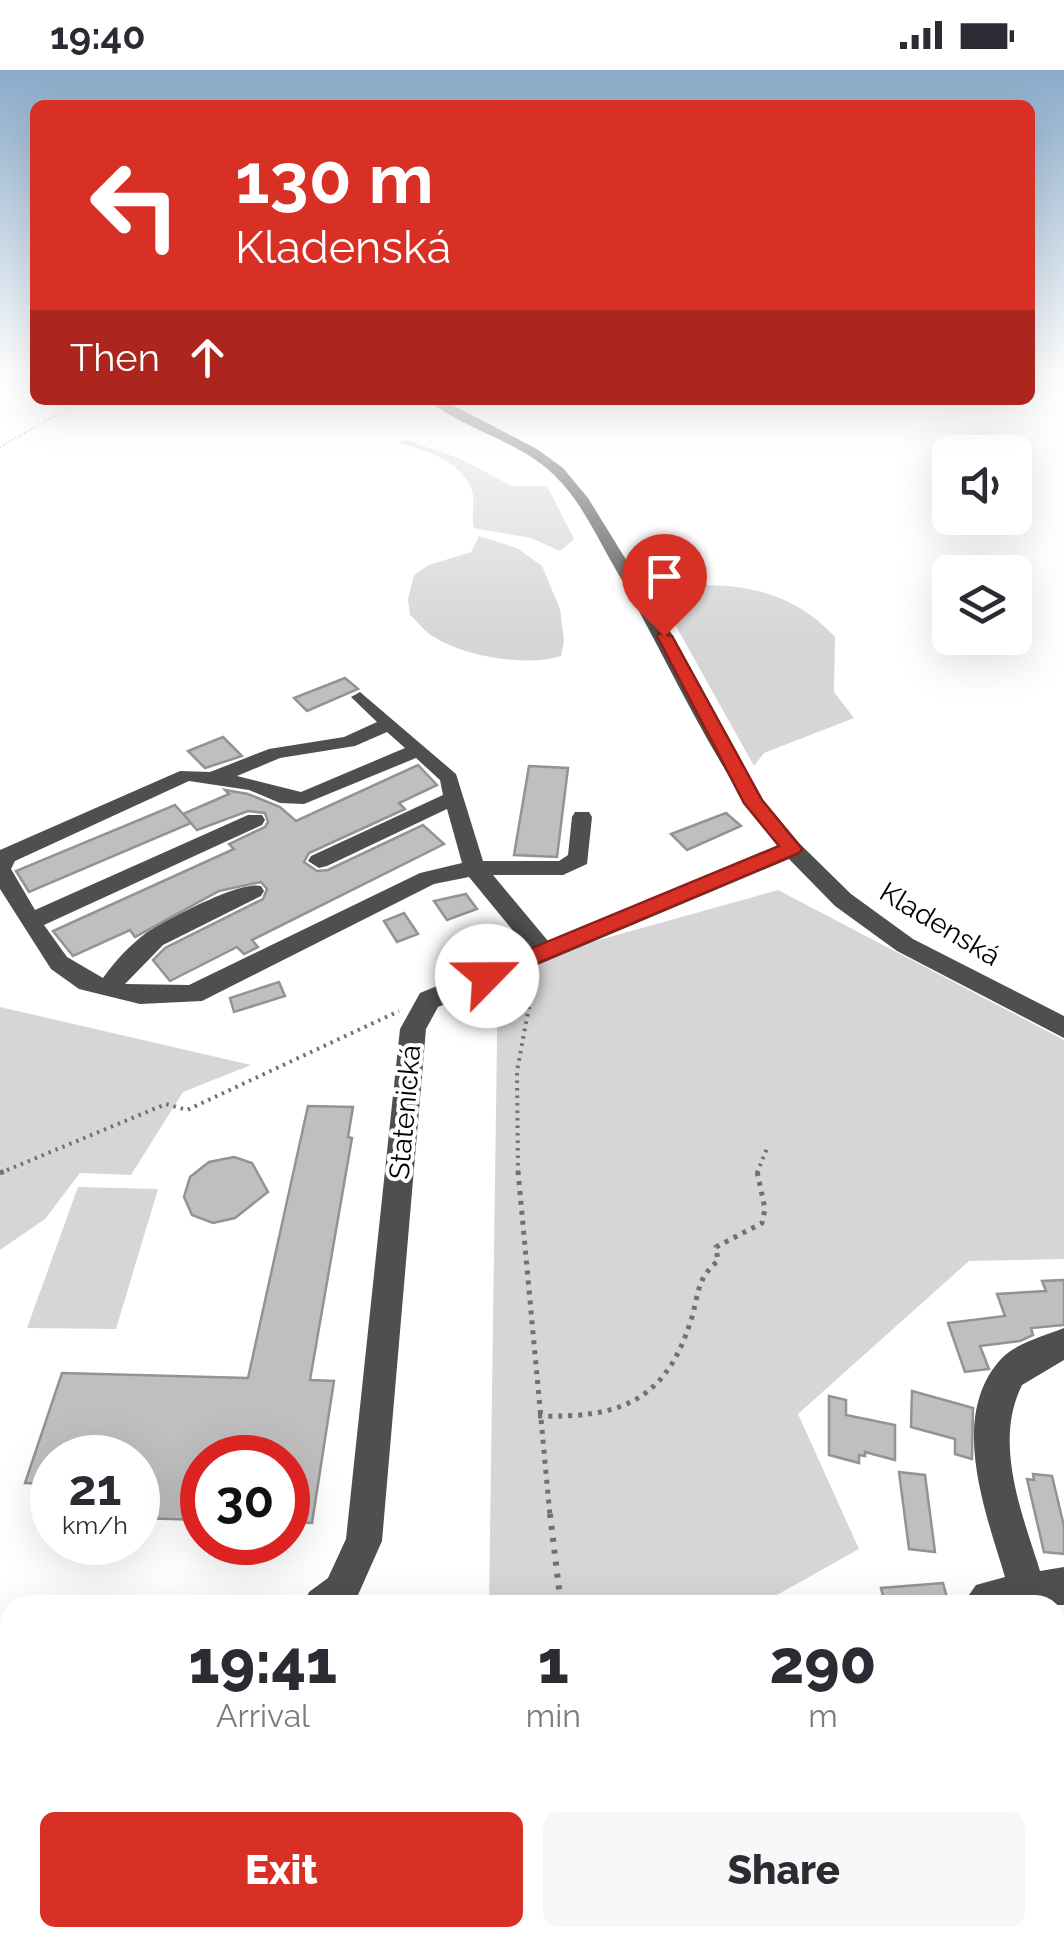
<!DOCTYPE html>
<html lang="en">
<head>
<meta charset="utf-8">
<style>
  body { margin:0; font-family:Raleway,sans-serif; background:#f7f7f7; color:#2b2b33; height:100vh; display:flex; flex-direction:column; font-size:38px; white-space:nowrap }
  * { box-sizing:border-box; margin:0 }
  p { font-size:32px; color:#7c7c81 }
  .icon { flex:none; width:55px; height:55px; fill:none; stroke:currentColor; stroke-width:2; stroke-linecap:round; stroke-linejoin:round }
  .map { position:relative; flex:1; overflow:hidden }
  .side { position:absolute; left:0px; top:1525px; width:1065px; height:352px; display:flex; flex-direction:column; background:#fff; border-radius:30px 30px 0 0; box-shadow:0 10px 40px #0002 }
  .side>* { flex:none }
  .top-card { position:absolute; left:30px; top:30px; width:1005px; height:305px; border-radius:15px; box-shadow:0 10px 40px #0002; background:#d93025; color:#fff; overflow:hidden }
  .tools { position:absolute; left:932px; top:365px; display:grid; gap:20px }
  .tools a { display:grid; place-items:center; width:100px; height:100px; border-radius:15px; background:#fff; box-shadow:0 10px 40px #0002; font-size:50px }
  .speed { position:absolute; left:30px; top:1365px; display:flex; gap:20px; font-size:50px; font-weight:700; text-align:center }
  .speed>* { display:grid; place-content:center; width:130px; height:130px; border-radius:50%; background:#fff; box-shadow:0 10px 40px #0002; line-height:1 }
  .speed small { font-size:25px; font-weight:400 }
  .speed .limit { border:15px solid #d22; background:#fff; color:#111 }
  .pin { position:absolute; display:grid; place-items:center; width:85px; height:85px; color:#fff; margin:-102px -42px; border-radius:50% 50% 50% 0; rotate:-45deg; box-shadow:0 0 10px #0007 }
  .pin .icon { rotate:45deg }
  .me { position:absolute; width:110px; margin:-55px; rotate:67deg; stroke-linejoin:round; filter:drop-shadow(0 0 8px #0008) }
  .turn { display:flex; align-items:center; gap:35px; height:210px; padding:0 40px; font-size:45px }
  .turn .icon { width:130px; height:130px; stroke-width:2.5 }
  .turn b { display:block; font-size:70px; line-height:85px }
  .then { display:flex; align-items:center; height:95px; padding:0 40px; background:#0003; gap:20px; font-size:38px }
  .eta { display:flex; justify-content:space-evenly; align-items:center; height:170px; text-align:center }
  .eta b { font-size:60px; font-weight:800; line-height:70px }
  .primary-button { display:flex; gap:20px; margin-top:auto; padding:20px 40px }
  .primary-button a { flex:1; height:115px; border-radius:15px; background:#d93025; color:#fff; font-size:40px; font-weight:800; line-height:115px; text-align:center }
  .primary-button a+a { background:#f7f7f7; color:#2b2b33 }
  .status { display:flex; justify-content:space-between; align-items:center; height:70px; padding:0 50px; background:#fff; direction:ltr }
  .status svg { height:28px; fill:currentColor }
  .map>svg:first-child { display:block }
  .green { fill:#d6d6d6 }
  .building { fill:#bfbfbf; stroke:#939393; stroke-width:2.5 }
  .lines { fill:none; stroke-linecap:round; stroke-linejoin:round }
  .path-far3 { stroke:#717171; stroke-width:2.5; stroke-dasharray:1 2.5; stroke-linecap:butt }
  .path-far2 { stroke:#717171; stroke-width:4; stroke-dasharray:2.5 5; stroke-linecap:butt }
  .path-far1 { stroke:#717171; stroke-width:5; stroke-dasharray:4 6; stroke-linecap:butt }
  .path { stroke:#717171; stroke-width:6; stroke-dasharray:4 8; stroke-linecap:butt }
  .minor { fill:#4f4f4f; fill-rule:evenodd }
  .route { fill:#d93025; stroke:#8d1f18; stroke-width:2.5 }
  .labels { text-anchor:middle; dominant-baseline:central; stroke-width:8; stroke-linejoin:round; paint-order:stroke }
  .street-label { font-size:28px; fill:#000; stroke:#fff }
</style>
</head>
<body>
<div class="status"><b>19:40</b><svg viewBox="0 0 49 12"><path d="M0 12V9h3v3zM5 12V6h3v6zM10 12V3h3v9zM15 12V0h3v12zM26 1h20v11H26zM47 4h2v5h-2z"/></svg></div>
<div class="map">
<svg width="1064" height="1876" viewBox="0 0 1064 1876">
  <rect width="100%" height="100%" fill="#fff"/>
  <g class="green">
    <path d="M 405,370 L 459,388 L 512,416 L 547,416 L 574,469 L 560,481 L 531,468 L 474,458 C 471,446 476,429 471,418 C 458,389 425,381 398,372 Z"/>
    <path d="M 479,466 L 517,478 L 542,496 L 560,539 L 564,571 L 561,586 C 526,597 466,587 434,567 C 425,562 418,552 410,545 L 408,529 L 414,505 L 429,495 L 471,482 Z"/>
    <path d="M 648,506 C 666,519 688,514 709,515 C 760,516 801,530 835,567 L 834,622 L 854,648 L 764,683 L 754,696 Z"/>
    <polygon points="778,820 1064,970 1064,1189 969,1191 798,1344 859,1479 759,1535 489,1535 498,898"/>
    <polygon points="0,937 251,995 183,1022 131,1105 80,1103 45,1149 0,1180"/>
    <polygon points="78,1117 158,1119 116,1259 27,1258"/>
    <polygon points="333,1868 661,1868 662,1876 318,1876"/>
  </g>
  <g class="building">
    <polygon points="345,608 358,619 307,641 294,628"/>
    <polygon points="223,667 242,686 205,698 188,681"/>
    <polygon points="418,695 437,715 399,733 405,739 309,783 304,792 317,801 328,800 423,755 444,774 252,870 258,877 244,884 237,877 170,911 153,890 165,878 263,829 267,819 261,812 219,821 135,867 130,860 73,886 53,861 234,779 229,774 265,757 268,752 265,743 248,741 197,760 183,744 229,724 225,720 248,724 280,737 296,751"/>
    <polygon points="529,696 568,698 557,787 514,785"/>
    <polygon points="175,735 191,753 29,822 16,801"/>
    <polygon points="726,743 741,756 687,780 671,764"/>
    <polygon points="466,824 477,839 447,850 434,831"/>
    <polygon points="404,843 418,864 397,872 384,851"/>
    <polygon points="279,912 285,926 234,942 230,928"/>
    <polygon points="308,1036 353,1037 348,1067 352,1068 310,1310 334,1311 312,1453 288,1452 288,1388 202,1388 202,1450 138,1448 138,1388 52,1388 52,1414 25,1413 62,1303 248,1308"/>
    <polygon points="234,1087 252,1093 268,1122 235,1148 213,1153 192,1145 184,1127 190,1107 209,1092"/>
    <polygon points="1064,1210 1064,1255 1031,1258 1033,1265 1020,1271 980,1276 989,1299 965,1302 948,1253 1005,1246 997,1224 1046,1221 1042,1211"/>
    <polygon points="912,1321 973,1338 972,1389 955,1384 955,1369 911,1357"/>
    <polygon points="829,1326 846,1330 846,1345 895,1355 895,1390 865,1382 865,1386 859,1385 859,1393 829,1385"/>
    <polygon points="899,1402 925,1405 935,1482 909,1479"/>
    <polygon points="1033,1404 1052,1406 1064,1456 1064,1484 1044,1482 1027,1409 1034,1410"/>
    <polygon points="943,1513 949,1535 885,1535 881,1518"/>
  </g>
  <g class="lines">
    <polyline class="path-far3" points="0,377 83,330"/>
    <g class="path-far2">
      <polyline points="0,1103 166,1034 187,1040 399,941"/>
      <polyline points="518,1103 517,1001 534,910"/>
      <polyline points="757,1103 768,1076"/>
    </g>
    <g class="path-far1">
      <polyline points="518,1101 550,1446"/>
      <polyline points="0,1103 5,1101"/>
      <path d="M 538,1346 C 616,1348 664,1334 690,1253 C 699,1228 695,1209 718,1191 L 716,1177 L 762,1153 L 765,1139 L 757,1101"/>
    </g>
    <g class="path">
      <polyline points="550,1444 561,1535"/>
      <polyline points="364,1530 382,1535"/>
    </g>
    <g class="minor">
      <path d="M 428,330 L 443,330 L 537,379 L 563,398 L 588,428 L 673,566 L 763,730 L 800,774 L 851,824 L 913,869 L 1064,946 L 1064,968 L 897,881 L 835,836 L 789,789 L 438,937 L 426,959 L 382,1471 L 354,1534 L 303,1535 L 309,1522 L 328,1508 L 346,1469 L 400,959 L 420,923 L 528,879 L 469,807 L 434,814 L 202,931 L 140,934 L 79,919 L 51,899 L 0,819 L 0,780 L 180,701 L 210,702 L 269,679 L 344,667 L 377,652 L 351,627 L 360,622 L 456,704 L 483,791 L 559,791 L 568,785 L 572,747 L 575,742 L 589,742 L 592,747 L 587,794 L 563,805 L 493,805 L 548,871 L 778,776 C 710,692 667,586 612,493 C 595,463 579,428 553,404 C 517,370 465,360 428,330 ZM 387,662 L 405,678 L 301,722 L 237,706 L 280,688 L 355,676 ZM 416,688 L 440,710 L 443,725 L 311,786 L 308,791 L 319,798 L 327,796 L 447,739 L 462,793 L 420,803 L 189,915 L 125,914 L 163,875 L 261,826 L 264,821 L 261,816 C 240,810 166,850 146,863 C 129,876 115,891 103,908 L 67,887 L 44,855 L 262,755 L 265,750 L 262,745 L 248,745 L 35,840 L 11,799 L 15,791 L 189,711 L 249,720 L 280,733 L 304,734 Z"/>
      <path d="M 1064,1258 L 1064,1290 L 1022,1315 C 993,1373 1022,1443 1040,1501 L 1064,1497 L 1064,1535 L 962,1535 L 976,1515 L 1005,1507 C 986,1443 948,1347 1001,1289 C 1016,1273 1044,1266 1064,1258 Z"/>
      <polygon points="10,1683 10,1727 0,1731 0,1687"/>
      <polygon points="795,1868 839,1868 843,1876 797,1876"/>
    </g>
  </g>
  <linearGradient id="sky" x2="0" y2="1"><stop stop-color="#8aabca"/><stop offset="0.54" stop-color="#fff"/><stop offset="1" stop-color="#fff" stop-opacity="0"/></linearGradient>
  <rect width="1064" height="567" fill="url(#sky)"/>
  <polygon class="route" points="659,563 672,566 762,730 802,779 799,783 495,911 479,911 476,906 479,900 779,776 744,733 657,566"/>
  <g class="labels">
    <g class="street-label">
      <text transform="translate(940 854) rotate(31)">Kladenská</text>
      <text transform="translate(405 1042) rotate(-85)">Statenická</text>
    </g>
  </g>
</svg>
<div class="tools">
<a><svg class="icon" aria-label="sound" viewBox="0 0 24 24"><path d="M4 9h4l5-4v14l-5-4H4zM17 9q2 3 0 6"/></svg></a>
<a><svg class="icon" aria-label="layers" viewBox="0 0 24 24"><path d="M12 4l9 5-9 5-9-5zM3 14l9 5 9-5"/></svg></a>
</div>
<div class="speed"><div>21<small>km/h</small></div><div class="limit">30</div></div>
<div class="pin" style="left:664px;top:566px;background:#d93025"><svg class="icon" aria-label="arrive" viewBox="0 0 24 24"><path d="M6 21V4h12l-3 4 3 4H6"/></svg></div>
<svg class="me" style="left:487px;top:906px" viewBox="-20 -20 40 40"><circle r="19" fill="#fff"/><path d="M0-13L10 11 0 6-10 11z" fill="#d93025"/></svg>
<div class="top-card">
<div class="turn"><svg class="icon" aria-label="left" viewBox="0 0 24 24"><path d="M17 20v-9H6M10 6l-5 5 5 5"/></svg><div><b>130 m</b>Kladenská</div></div>
<div class="then">Then<svg class="icon" aria-label="ahead" viewBox="0 0 24 24"><path d="M12 20V5M6 11l6-6 6 6"/></svg></div>
</div>
<section class="side">
<div class="eta">
<div><b>19:41</b><p>Arrival</p></div>
<div><b>1</b><p>min</p></div>
<div><b>290</b><p>m</p></div>
</div>
<div class="primary-button"><a>Exit</a><a>Share</a></div>
</section>
</div>
</body>
</html>
